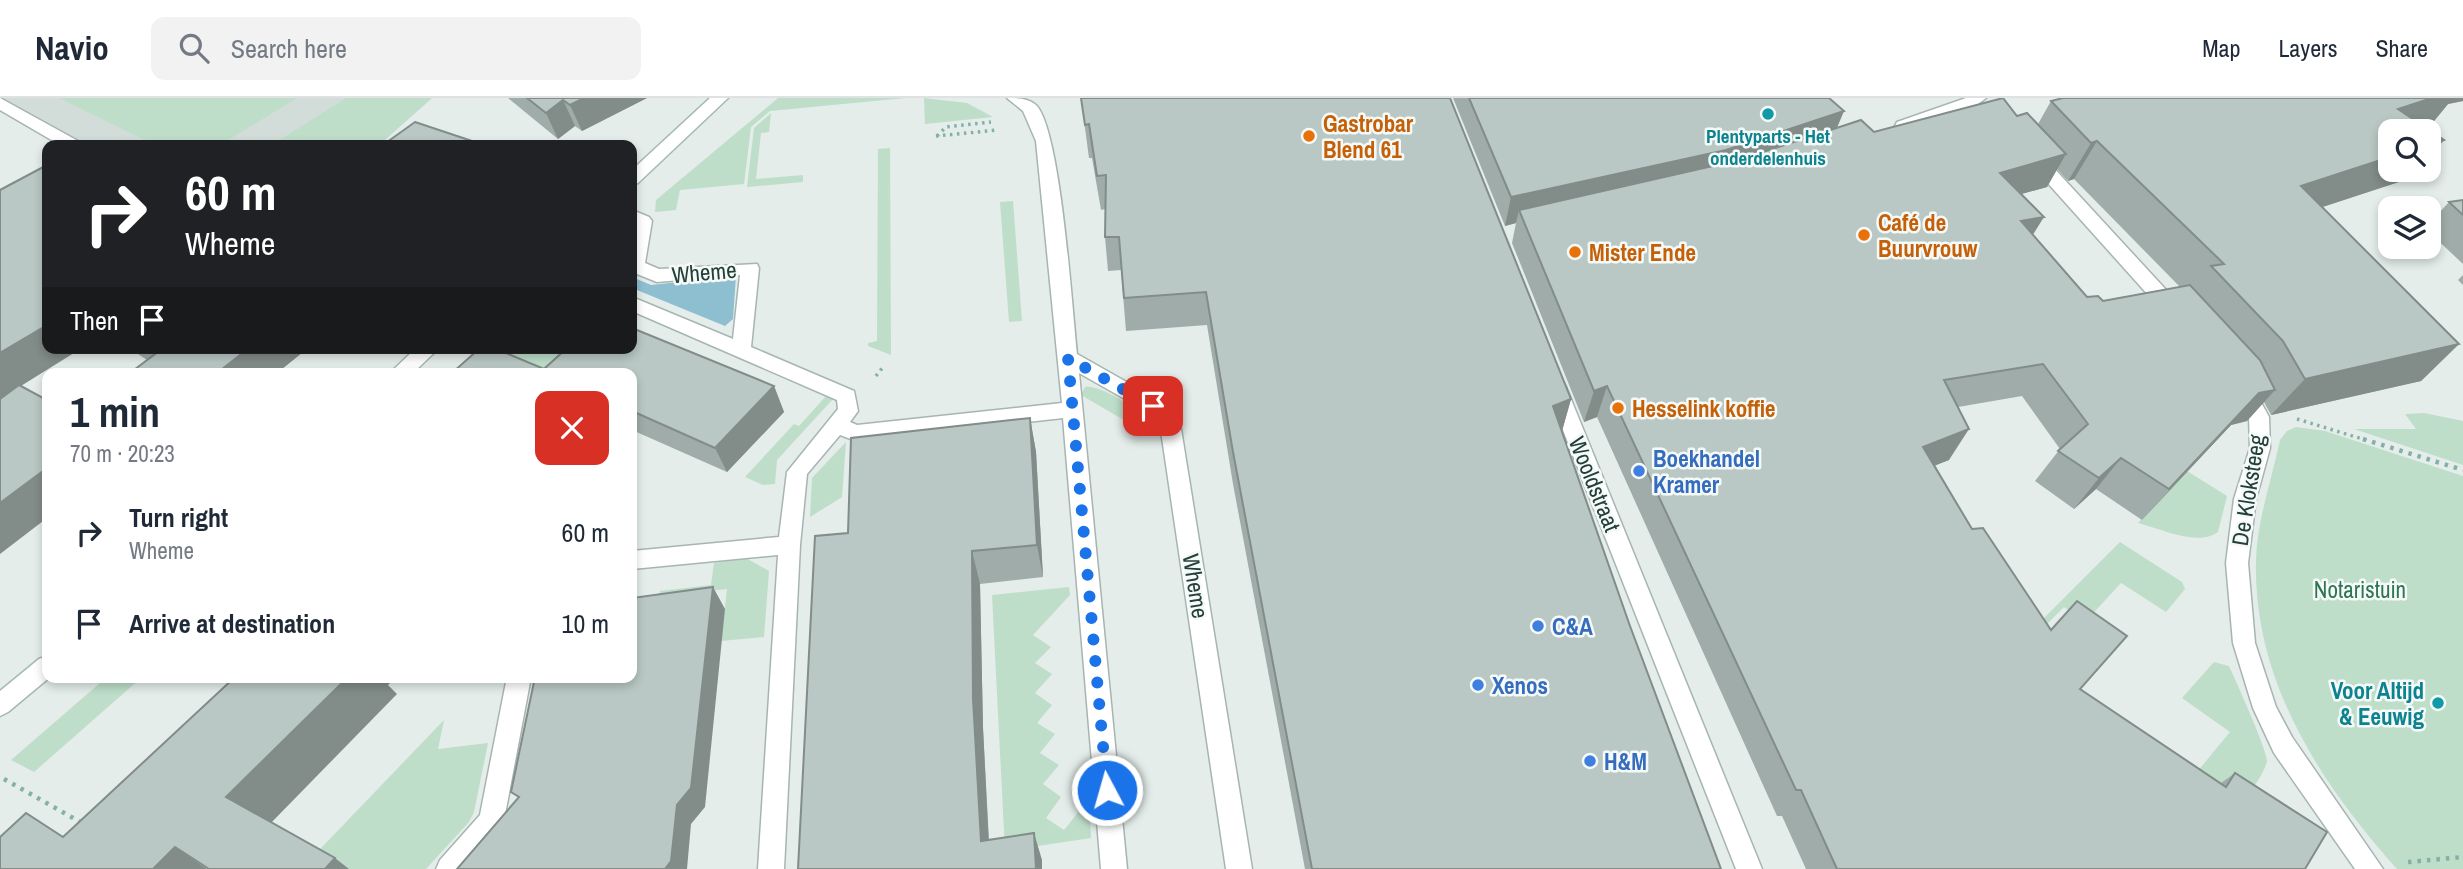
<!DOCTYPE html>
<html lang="en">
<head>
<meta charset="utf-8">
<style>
  body { margin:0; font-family:"Archivo Narrow",sans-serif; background:#f2f2f3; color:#1f2937; height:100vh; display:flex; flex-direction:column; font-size:26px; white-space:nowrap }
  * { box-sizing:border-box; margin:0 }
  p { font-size:23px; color:#747a83 }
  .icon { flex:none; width:38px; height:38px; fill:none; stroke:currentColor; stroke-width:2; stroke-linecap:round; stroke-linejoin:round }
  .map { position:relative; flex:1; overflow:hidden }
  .side { position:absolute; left:42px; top:270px; width:595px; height:315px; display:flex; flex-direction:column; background:#fff; border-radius:14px; box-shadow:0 4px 10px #0003 }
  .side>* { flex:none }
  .banner { position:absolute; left:42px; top:42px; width:595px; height:214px; border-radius:14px; box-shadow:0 4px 10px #0003; background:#202124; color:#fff; overflow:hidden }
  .buttons { position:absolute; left:2378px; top:21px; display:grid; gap:14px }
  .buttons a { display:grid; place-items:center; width:63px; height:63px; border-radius:14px; background:#fff; box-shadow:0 4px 10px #0003; font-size:35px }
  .pin { position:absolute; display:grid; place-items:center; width:60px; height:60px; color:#fff; margin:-30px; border-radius:14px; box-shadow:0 4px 10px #0006 }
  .me { position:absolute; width:77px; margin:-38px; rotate:354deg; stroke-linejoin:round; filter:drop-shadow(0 0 5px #0008) }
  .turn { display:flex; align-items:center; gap:24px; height:147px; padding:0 28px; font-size:32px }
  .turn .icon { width:91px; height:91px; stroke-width:2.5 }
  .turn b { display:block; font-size:49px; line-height:60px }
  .then { display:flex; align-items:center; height:66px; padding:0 28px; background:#0003; gap:14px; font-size:26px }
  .round { display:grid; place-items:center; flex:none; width:74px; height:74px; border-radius:14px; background:#f2f2f3 }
  .summary { display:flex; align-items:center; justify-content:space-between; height:119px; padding:0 28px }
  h1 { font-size:42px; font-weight:700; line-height:52px }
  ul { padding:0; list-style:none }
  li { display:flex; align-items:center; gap:21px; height:91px; padding:0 28px }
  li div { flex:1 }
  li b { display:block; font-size:26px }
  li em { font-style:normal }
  header { display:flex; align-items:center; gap:42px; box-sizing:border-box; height:98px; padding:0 35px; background:#fff; border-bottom:2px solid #e0e1e3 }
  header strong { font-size:33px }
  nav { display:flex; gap:38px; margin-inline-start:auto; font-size:24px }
  .search { width:490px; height:63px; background:#f2f2f3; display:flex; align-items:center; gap:18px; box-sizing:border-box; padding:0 24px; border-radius:14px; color:#747a83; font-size:26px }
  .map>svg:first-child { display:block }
  .built { fill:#d2ddd9 }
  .green { fill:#bedeca }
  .water { fill:#8ebfd1 }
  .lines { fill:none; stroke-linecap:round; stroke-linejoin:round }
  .street-casing { stroke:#a7b5b2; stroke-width:3 }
  .secondary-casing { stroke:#a3b9b3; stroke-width:3 }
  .path-far1 { stroke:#85b0a7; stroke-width:3.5; stroke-dasharray:2.5 4.5; stroke-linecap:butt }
  .path { stroke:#85b0a7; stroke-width:4.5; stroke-dasharray:3.5 6; stroke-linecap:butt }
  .street { fill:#fff; fill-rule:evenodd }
  .secondary { fill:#fff; fill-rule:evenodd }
  .wall { fill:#9faca9; fill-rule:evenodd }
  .shaded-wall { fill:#828c89 }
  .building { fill:#b9c8c4; stroke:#828c89; stroke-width:2 }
  .route { stroke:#1a73e8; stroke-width:12; stroke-dasharray:0 21.6 }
  .culture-dot { fill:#0f9aa8; stroke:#f5faf8; stroke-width:2.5 }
  .food-dot { fill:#e8710a; stroke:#f5faf8; stroke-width:2.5 }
  .shop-dot { fill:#3f7fe0; stroke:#f5faf8; stroke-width:2.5 }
  .labels { text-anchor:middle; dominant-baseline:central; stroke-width:5; stroke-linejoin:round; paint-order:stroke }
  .far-culture-label { font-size:19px; font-weight:bold; fill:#0d838f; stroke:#f5faf8 }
  .food-label { font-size:23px; font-weight:bold; fill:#c56008; stroke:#f5faf8; text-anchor:start }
  .street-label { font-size:23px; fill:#243f3a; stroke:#f5faf8 }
  .shop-label { font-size:23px; font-weight:bold; fill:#366cbe; stroke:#f5faf8; text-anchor:start }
  .park-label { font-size:23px; fill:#2e7551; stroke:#f5faf8 }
  .culture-label { font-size:23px; font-weight:bold; fill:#0d838f; stroke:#f5faf8; text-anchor:end }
</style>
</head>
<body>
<header>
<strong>Navio</strong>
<div class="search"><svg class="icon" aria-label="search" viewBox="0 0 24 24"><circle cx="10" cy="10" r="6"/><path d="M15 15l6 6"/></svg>Search here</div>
<nav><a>Map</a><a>Layers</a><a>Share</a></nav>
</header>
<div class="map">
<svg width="2463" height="771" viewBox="0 0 2463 771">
  <rect width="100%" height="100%" fill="#e4edea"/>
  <polygon class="built" points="0,0 432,0 379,47 81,47"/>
  <g class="green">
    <polygon points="59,0 297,0 220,47 155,47"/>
    <polygon points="346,0 432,0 379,47 272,47"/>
    <polygon points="778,0 906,0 770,13 751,29 744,86 680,92 676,112 655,114 656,102"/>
    <polygon points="924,0 967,5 993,19 925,26"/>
    <polygon points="771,15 769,34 761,35 756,81 803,77 803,84 747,89 754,30"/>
    <polygon points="890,50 891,257 868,248 868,245 877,243 878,51"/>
    <polygon points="1013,103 1022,223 1009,224 1000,104"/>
    <polygon points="487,250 587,250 561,275 459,275"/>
    <path d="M 1085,289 C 1101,286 1151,317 1153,334 L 1146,335 L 1081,297 Z"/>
    <polygon points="826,298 833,301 777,362 775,386 763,387 745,379 794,326 799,328"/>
    <polygon points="2424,315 2463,323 2463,367 2354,331 2416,331 2405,316"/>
    <path d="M 2296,329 L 2325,333 L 2463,378 L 2463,771 L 2397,771 C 2320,685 2253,583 2256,462 C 2257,423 2272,380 2280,342 L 2287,333 Z"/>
    <polygon points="846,344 842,399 810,419 812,380"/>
    <path d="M 2187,373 L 2227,398 L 2218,434 C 2197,449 2162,431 2138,425 Z"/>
    <polygon points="2120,444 2182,484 2185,491 2166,514 2121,485 2085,524 2064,509 2045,528 2039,525"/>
    <polygon points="746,460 769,473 764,539 721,543 727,491 659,498 660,493 711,487 714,465"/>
    <polygon points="1069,489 1070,497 1033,537 1051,549 1035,565 1052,576 1035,595 1052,607 1037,625 1055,636 1040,655 1059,667 1043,686 1061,699 1046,720 1064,732 1080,712 1090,718 1091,740 1005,753 992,497"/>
    <path d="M 2214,564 L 2229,568 C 2235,581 2269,656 2267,664 C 2262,680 2247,697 2238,711 L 2192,680 L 2230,634 L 2182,600 Z"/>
    <polygon points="107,579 142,579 34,674 11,662"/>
    <polygon points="444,622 438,651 488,645 474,714 469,724 426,771 301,771"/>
  </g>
  <polygon class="water" points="736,178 733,221 725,228 632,190 632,179 651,187"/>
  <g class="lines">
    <defs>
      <g id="street">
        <polygon points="0,0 78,43 80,47 60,47 0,12"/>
        <path d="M 1007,0 C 1018,0 1029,0 1037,8 C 1061,37 1072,209 1077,256 L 1160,303 L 1181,331 L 1252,771 L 1226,771 L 1161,333 L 1146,313 L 1079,275 L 1127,771 L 1101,771 L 1063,320 L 856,343 L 840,337 L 807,376 L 800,447 L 784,771 L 758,771 L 778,457 L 632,471 L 632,453 L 779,439 L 787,374 L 838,311 L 837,302 L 632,213 L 632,199 L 733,241 L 740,177 L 657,184 L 632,174 L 632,112 L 649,119 L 652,123 L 645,165 L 659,171 L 757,166 L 759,170 L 751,249 L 854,293 L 858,313 L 850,324 L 857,327 L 1062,305 L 1036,43 L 1023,13 Z"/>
        <polygon points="1966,0 1986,0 1970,12 1909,32 1903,33 1895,28 1897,24"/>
        <polygon points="2033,53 2039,54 2181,208 2183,213 2181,218 2167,218 2027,62 2024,58"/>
        <polygon points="1556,282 1563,284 1566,289 1762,771 1736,771 1546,289 1549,284"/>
        <polygon points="2243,282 2250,284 2269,319 2270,350 2256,401 2248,465 2255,545 2276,609 2292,639 2383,771 2355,771 2274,655 2253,610 2233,545 2226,465 2234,401 2250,350 2249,319 2233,289 2236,284"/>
        <polygon points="507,579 531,579 504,722 465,771 436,771 440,762 480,717"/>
      </g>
      <g id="secondary">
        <polygon points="710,0 728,0 638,85 632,87 632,72"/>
        <polygon points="416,250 439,250 413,275 390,275"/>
        <polygon points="47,558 47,579 50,579 8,614 0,618 0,593 39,561"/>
      </g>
    </defs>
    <use href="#street" class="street-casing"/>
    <use href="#secondary" class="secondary-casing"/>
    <g class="path-far1">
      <polyline points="936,38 998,32"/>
      <polyline points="937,38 946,29 991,24"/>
      <polyline points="876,278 883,269"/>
      <polyline points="2297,321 2369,343"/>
    </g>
    <g class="path">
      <polyline points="2363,341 2463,372"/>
      <polyline points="4,681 82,725"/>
      <polyline points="2408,764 2463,759"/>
    </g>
    <use href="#street" class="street"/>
    <use href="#secondary" class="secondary"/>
  </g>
  <g class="wall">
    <polygon points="508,0 647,0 582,33 575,28 558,41"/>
    <polygon points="1081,0 1450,0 1571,301 1562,333 1630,528 1721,771 1305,771 1233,386 1207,227 1126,233 1121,172 1108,173 1105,139 1105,111 1101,112 1092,60 1089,60"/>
    <path d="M 1453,0 L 1829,0 L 1837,30 L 1874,34 L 2017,18 L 2038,26 L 2051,3 L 2463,0 L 2463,3 L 2448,6 L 2430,28 L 2426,30 L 2444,42 L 2429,59 L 2429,33 L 2390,72 L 2418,72 L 2411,80 L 2322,109 L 2459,246 L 2421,283 L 2271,317 L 2264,304 L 2247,323 L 2231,327 L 2142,422 L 2096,391 L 2074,411 L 2035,383 L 2060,351 L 2022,298 L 1958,309 L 1949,362 L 1935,367 L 1972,431 L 2080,591 L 2221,685 L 2235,675 L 2305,771 L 1806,771 L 1782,718 L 1777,718 L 1597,319 L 1584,324 L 1512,145 L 1516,125 L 1505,128 ZM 2057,71 L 2068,83 L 2074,81 L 2180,189 L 2103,203 L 2087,199 L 2033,137 L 2021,96 L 2047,89 Z"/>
    <polygon points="2463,102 2463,166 2429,134 2429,126 2449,104"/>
    <polygon points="2463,177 2463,187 2458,182"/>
    <polygon points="632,230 774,288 784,314 727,374 632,332 632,275 452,275 480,250 494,250 544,271 567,250 632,250"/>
    <polygon points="129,250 308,250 277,275 147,262"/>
    <polygon points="1030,320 1036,354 1043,479 980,486 983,630 989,742 1042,762 798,771"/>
  </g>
  <g class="shaded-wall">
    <polygon points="584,0 647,0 582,33 570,7"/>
    <polygon points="2419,0 2463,0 2463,3 2448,6 2430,28 2415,33 2398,11"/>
    <polygon points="563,2 575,28 558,41 546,15"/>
    <polygon points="1844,13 1832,42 1519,112 1516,125 1505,128 1511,99"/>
    <polygon points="2444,42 2429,59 2429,47"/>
    <polygon points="2097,43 2074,81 2068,83 2091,45"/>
    <polygon points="2066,56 2047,89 1982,107 2000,75"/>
    <polygon points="2390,59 2390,72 2418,72 2411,80 2271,126 2301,88"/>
    <polygon points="2044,119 2024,151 2021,123"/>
    <polygon points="47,227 47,250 82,250 0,301 0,255"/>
    <polygon points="2459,246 2421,283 2271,317 2305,281"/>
    <polygon points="249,250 308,250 277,275 217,275"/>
    <polygon points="774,288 784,314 727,374 715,350"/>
    <polygon points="1607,288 1597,319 1584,324 1594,293"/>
    <polygon points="2275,292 2247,323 2231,327 2142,422 2259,295"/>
    <polygon points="1571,301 1562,333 1553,308"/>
    <polygon points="1030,320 1036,354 1043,479 1037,447"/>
    <polygon points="1969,331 1949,362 1904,380 1923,349"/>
    <polygon points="2121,360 2096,391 2074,411 2099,380"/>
    <polygon points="47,370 47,420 0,456 0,405"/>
    <polygon points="972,453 980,486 983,630 990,770 981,743 973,601"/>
    <polygon points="713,489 725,511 705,709 691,726 687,771 665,771"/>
    <polygon points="348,579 396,579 388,587 397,596 267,729 226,699"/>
    <polygon points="1034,735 1042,762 1042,771 1036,771"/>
    <polygon points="175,749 207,771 153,771"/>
    <polygon points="335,760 349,771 325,771"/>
  </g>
  <g class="building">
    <polygon points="527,0 584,0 570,7 563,2 546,15"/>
    <polygon points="1081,0 1450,0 1571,301 1553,308 1630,528 1721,771 1312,771 1233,354 1206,194 1124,200 1119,139 1105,139 1106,77 1097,78 1089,26 1085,27"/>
    <polygon points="1469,0 1829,0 1844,13 1726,52 1511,99"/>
    <polygon points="2003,0 2017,18 2027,15 2066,56 2000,75 2044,119 2021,123 2087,199 2098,198 2103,203 2190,187 2260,262 2275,292 2259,295 2169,391 2121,360 2099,380 2058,353 2088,326 2043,266 1944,282 1969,331 1923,349 1972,431 1983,430 2051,532 2077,503 2127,538 2080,591 2226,689 2235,675 2327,734 2305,771 1837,771 1801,692 1796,692 1607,288 1594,293 1519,112 1739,62 1861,22 1874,34"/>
    <polygon points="2063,0 2432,0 2398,11 2444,42 2429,47 2429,33 2390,33 2390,59 2301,88 2459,246 2305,281 2283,243 2211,168 2224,166 2097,43 2091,45 2051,3"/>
    <polygon points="415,24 484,47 383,47"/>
    <polygon points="47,67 47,227 0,255 0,92"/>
    <polygon points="2463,102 2463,117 2449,104"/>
    <polygon points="632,230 774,288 715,350 632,313 632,275 550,275 544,271 567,250 632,250"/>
    <polygon points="146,250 249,250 217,275 130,275 155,256"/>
    <polygon points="480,250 494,250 549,273 548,275 452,275"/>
    <polygon points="19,287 47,302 47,370 0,405 0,301"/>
    <polygon points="1030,320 1037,447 972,453 973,601 981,743 1034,735 1036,771 798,771 815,438 848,435 851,340"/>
    <polygon points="713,489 691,690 677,707 671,763 665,771 457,771 519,699 511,694 535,579 632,579 632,500"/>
    <polygon points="235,579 348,579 226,699 335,760 325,771 209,771 175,749 153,771 0,771 0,739 26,715 63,739"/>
  </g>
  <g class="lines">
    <polyline class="route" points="1107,692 1068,260 1153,308"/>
  </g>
  <g class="culture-dot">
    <circle cx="1768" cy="16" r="7"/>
    <circle cx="2438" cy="605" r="7"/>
  </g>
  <g class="food-dot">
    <circle cx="1309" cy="38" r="7"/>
    <circle cx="1864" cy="137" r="7"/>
    <circle cx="1575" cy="154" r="7"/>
    <circle cx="1618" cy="310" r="7"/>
  </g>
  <g class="shop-dot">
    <circle cx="1639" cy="373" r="7"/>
    <circle cx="1538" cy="528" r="7"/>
    <circle cx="1478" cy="587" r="7"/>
    <circle cx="1590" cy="663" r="7"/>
  </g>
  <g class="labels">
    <g class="far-culture-label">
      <text x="1768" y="38">Plentyparts - Het<tspan x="1768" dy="22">onderdelenhuis</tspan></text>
    </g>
    <g class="food-label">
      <text x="1323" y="25">Gastrobar<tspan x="1323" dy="26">Blend 61</tspan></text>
      <text x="1878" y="124">Café de<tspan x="1878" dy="26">Buurvrouw</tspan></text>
      <text x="1589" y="154">Mister Ende</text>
      <text x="1632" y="310">Hesselink koffie</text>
    </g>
    <g class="street-label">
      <text transform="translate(704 174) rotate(-5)">Wheme</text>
      <text transform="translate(1595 386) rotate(68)">Wooldstraat</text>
      <text transform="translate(2248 392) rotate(-81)">De Kloksteeg</text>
      <text transform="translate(1196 488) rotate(81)">Wheme</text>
    </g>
    <g class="shop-label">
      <text x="1653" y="360">Boekhandel<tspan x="1653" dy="26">Kramer</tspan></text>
      <text x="1552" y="528">C&amp;A</text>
      <text x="1492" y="587">Xenos</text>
      <text x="1604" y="663">H&amp;M</text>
    </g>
    <g class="park-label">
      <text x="2360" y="491">Notaristuin</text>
    </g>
    <g class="culture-label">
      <text x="2424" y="592">Voor Altijd<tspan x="2424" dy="26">&amp; Eeuwig</tspan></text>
    </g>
  </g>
</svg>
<div class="buttons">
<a><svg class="icon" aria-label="search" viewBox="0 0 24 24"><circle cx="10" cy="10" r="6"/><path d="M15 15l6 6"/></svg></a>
<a><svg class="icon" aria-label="layers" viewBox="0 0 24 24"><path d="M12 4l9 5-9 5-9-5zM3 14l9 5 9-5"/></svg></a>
</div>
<div class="pin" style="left:1153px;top:308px;background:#d93025"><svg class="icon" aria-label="arrive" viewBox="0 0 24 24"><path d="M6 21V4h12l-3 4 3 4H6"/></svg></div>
<svg class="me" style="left:1107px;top:692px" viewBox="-20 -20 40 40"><circle r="17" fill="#1a73e8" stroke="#fff" stroke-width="3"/><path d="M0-11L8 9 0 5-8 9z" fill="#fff"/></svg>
<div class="banner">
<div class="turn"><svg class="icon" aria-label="right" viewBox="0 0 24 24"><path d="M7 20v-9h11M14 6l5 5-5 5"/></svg><div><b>60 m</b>Wheme</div></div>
<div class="then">Then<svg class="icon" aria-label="arrive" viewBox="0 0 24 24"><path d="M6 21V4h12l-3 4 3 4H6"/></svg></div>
</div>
<section class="side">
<div class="summary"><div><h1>1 min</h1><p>70 m · 20:23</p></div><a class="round" style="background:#d93025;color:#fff"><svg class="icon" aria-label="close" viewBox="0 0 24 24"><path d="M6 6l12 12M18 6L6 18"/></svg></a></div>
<ul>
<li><svg class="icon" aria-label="right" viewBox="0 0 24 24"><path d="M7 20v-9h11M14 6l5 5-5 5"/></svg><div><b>Turn right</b><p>Wheme</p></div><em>60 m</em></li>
<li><svg class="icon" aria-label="arrive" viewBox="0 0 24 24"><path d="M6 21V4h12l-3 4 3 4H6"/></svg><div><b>Arrive at destination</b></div><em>10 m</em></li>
</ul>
</section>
</div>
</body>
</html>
